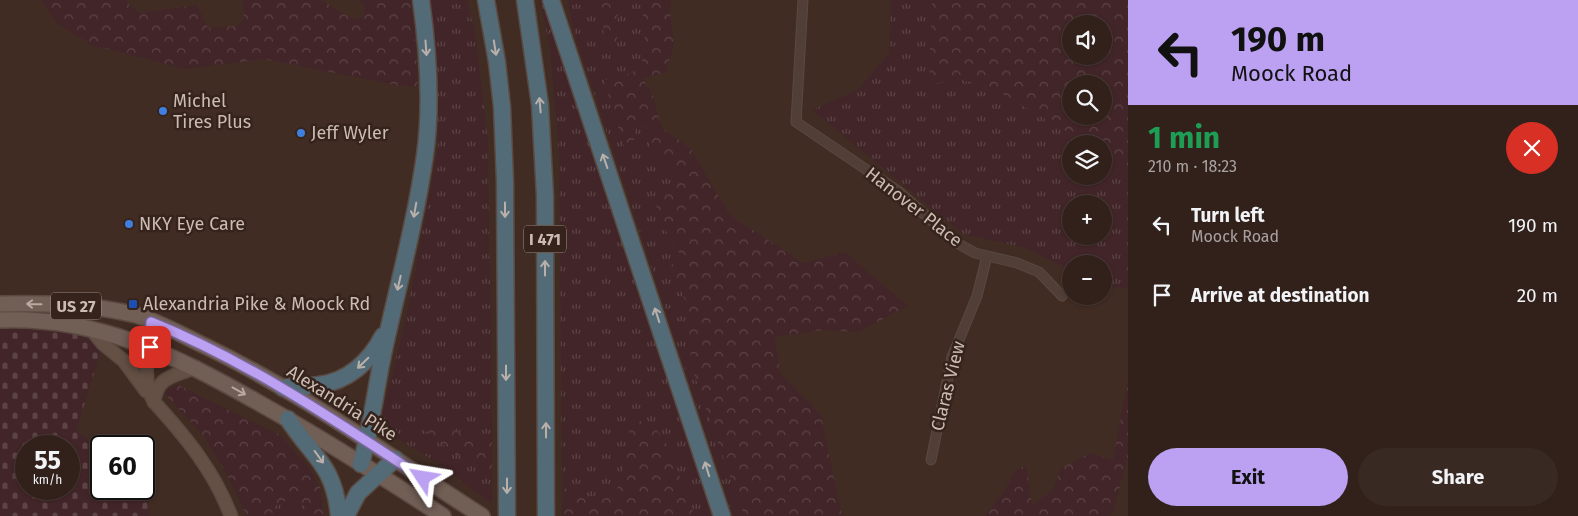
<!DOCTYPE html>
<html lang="en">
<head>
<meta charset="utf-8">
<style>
  body { margin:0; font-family:"Fira Sans",sans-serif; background:#392923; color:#f1f3f6; height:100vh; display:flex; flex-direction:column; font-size:19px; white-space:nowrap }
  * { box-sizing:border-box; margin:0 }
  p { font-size:16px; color:#a8a3a2 }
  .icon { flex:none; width:28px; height:28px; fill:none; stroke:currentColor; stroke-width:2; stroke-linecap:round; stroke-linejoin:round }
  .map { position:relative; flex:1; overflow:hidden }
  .details { display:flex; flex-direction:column; background:#31211a; width:450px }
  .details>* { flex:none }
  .banner { background:#bca0f2; color:#111; overflow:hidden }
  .fabs { position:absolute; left:1062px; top:15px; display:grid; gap:10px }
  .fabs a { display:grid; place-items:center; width:50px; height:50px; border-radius:50%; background:#31211a; box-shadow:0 1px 4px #0004,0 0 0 1px #4c3e39; font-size:25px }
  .speed { position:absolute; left:15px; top:435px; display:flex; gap:10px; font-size:25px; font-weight:700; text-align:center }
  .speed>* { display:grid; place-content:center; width:65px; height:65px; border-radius:50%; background:#31211a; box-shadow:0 1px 4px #0004,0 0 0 1px #4c3e39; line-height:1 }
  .speed small { font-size:12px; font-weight:400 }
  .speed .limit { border:2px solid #111; border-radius:8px; background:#fff; color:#111 }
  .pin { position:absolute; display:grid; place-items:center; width:42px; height:42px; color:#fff; margin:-21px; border-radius:10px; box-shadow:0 2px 8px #0006 }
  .me { position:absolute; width:55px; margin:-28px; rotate:303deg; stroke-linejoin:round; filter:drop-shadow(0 0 4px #0008) }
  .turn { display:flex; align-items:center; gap:18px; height:105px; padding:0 20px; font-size:22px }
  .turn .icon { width:65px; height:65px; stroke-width:2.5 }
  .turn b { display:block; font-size:35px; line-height:42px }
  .round { display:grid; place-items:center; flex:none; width:52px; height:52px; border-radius:26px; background:#392923 }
  .head { display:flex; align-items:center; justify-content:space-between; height:85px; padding:0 20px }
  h1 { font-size:30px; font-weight:700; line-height:38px; color:#1e9e55 }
  .action { display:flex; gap:10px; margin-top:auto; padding:10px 20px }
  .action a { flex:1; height:58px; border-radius:30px; background:#bca0f2; color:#111; font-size:20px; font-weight:700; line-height:58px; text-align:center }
  .action a+a { background:#392923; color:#f1f3f6 }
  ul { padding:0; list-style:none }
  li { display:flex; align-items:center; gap:15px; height:70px; padding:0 20px }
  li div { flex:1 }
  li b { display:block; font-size:19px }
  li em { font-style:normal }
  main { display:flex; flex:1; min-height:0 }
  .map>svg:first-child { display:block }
  .grass { fill:url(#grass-tufts); fill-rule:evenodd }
  .forest { fill:url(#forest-crowns); fill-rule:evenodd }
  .cemetery { fill:url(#cemetery-stones); fill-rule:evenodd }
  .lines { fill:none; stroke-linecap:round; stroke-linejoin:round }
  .minor-casing { stroke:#5a4940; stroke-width:11 }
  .secondary-casing { stroke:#5a4940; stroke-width:15 }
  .primary-casing { stroke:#5a4940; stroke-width:18 }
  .motorway-casing { stroke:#5b4a42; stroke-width:19 }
  .minor { stroke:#513f37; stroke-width:9 }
  .secondary { stroke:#645045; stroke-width:12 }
  .primary { stroke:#715e55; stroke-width:15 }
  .motorway { stroke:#536a77; stroke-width:16 }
  .oneway { stroke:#b9b0aa }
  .oneway2 { stroke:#b9a9a0 }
  .route-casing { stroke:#7a689d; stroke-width:12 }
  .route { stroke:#bca0f2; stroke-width:9 }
  .shop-dot { fill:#3f7fe0; stroke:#36241c; stroke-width:2 }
  .transit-dot { fill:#1a4fb4; stroke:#36241c; stroke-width:2 }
  .labels { text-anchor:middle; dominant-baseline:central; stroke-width:5; stroke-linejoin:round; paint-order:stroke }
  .shield { fill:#36241c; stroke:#9e8e86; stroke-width:1 }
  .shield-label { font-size:16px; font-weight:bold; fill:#cbbcb3 }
  .poi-label { font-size:18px; fill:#cbbcb3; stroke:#36241c; text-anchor:start }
  .street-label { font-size:18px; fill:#cbbcb3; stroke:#36241c }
</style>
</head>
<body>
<main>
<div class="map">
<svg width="1128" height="516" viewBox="0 0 1128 516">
  <defs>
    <pattern id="grass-tufts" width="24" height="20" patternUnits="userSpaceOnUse" patternTransform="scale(1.25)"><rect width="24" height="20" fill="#422529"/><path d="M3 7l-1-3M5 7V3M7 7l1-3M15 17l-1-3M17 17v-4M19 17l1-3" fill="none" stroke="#5c4346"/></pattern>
    <pattern id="forest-crowns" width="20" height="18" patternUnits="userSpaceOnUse" patternTransform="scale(1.25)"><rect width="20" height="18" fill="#422529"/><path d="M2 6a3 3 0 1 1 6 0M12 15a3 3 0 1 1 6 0" fill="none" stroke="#5c4346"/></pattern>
    <pattern id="cemetery-stones" width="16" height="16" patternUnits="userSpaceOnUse" patternTransform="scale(1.25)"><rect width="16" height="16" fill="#422529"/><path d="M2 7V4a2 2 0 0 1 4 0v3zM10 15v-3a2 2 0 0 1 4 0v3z" fill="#5c4346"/></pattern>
  </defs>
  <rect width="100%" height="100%" fill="#412c23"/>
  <g class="grass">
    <polygon points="429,0 467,0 476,38 488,143 492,439 470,433 423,427 464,460 492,470 492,504 428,457 379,428 406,318 438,148 437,67"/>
    <polygon points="540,0 546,0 715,516 695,516 668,446 623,468 615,497 593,500 562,487 559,155 550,49"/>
    <polygon points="568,0 603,0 604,48 618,8 618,0 642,0 645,41 641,68 621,77 604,81 632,150 637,123 651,130 649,148 676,173 655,211 683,259 671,266 685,300 692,368 744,516 733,516 573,29"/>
    <path d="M 891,0 L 932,0 L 930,84 L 959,79 L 1001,93 L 1088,144 L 1071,144 L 1071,176 L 1104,176 L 1104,156 L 1128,179 L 1128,289 L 1104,285 L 1104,264 L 1071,264 L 1071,271 L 1026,248 L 963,234 L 812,110 L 859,89 L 889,53 ZM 1071,204 L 1104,204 L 1104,236 L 1071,236 Z"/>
    <polygon points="292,497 306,508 305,516 271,516 275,506"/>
  </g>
  <g class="forest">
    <polygon points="41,0 124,0 139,13 197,5 208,28 236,26 244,20 243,0 321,0 354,20 364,16 365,8 359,0 413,0 418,87 395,85 263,59 186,69 92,45 58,24"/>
    <polygon points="603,0 618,0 617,45 604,48"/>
    <polygon points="642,0 671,0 670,10 674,46 665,73 642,78 652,93 662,128 690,148 730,215 803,263 845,252 908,306 858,332 823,330 775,337 780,373 821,415 842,516 744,516 692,368 685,300 671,265 683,259 654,211 676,172 649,148 651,130 637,123 632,150 626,153 604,80 621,77 641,68 645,41"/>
    <path d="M 932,0 L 1128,0 L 1128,179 L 1104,156 L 1104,144 L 1088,144 L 1001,93 L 959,79 L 929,85 ZM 1071,24 L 1104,24 L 1104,56 L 1071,56 ZM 1071,84 L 1104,84 L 1104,116 L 1071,116 Z"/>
    <polygon points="1128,378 1128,456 1113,512 1108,516 985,516 1002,494 1015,472 1026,465 1032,505 1053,490 1061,468 1090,453 1113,460"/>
    <polygon points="178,385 280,435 309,467 320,487 324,516 305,516 306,508 292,497 275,506 271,516 247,516 226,473 204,436 165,394 168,388"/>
    <polygon points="640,421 655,427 668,446 695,516 562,516 562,487 593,500 615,497 623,468 630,426"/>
    <polygon points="423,426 470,433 492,439 492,470 464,460 425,431"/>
  </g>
  <path class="cemetery" d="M 0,320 L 90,328 L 103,344 L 76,431 L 101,448 L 101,489 L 144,489 L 144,487 L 148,493 L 150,516 L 0,516 ZM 26,446 L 69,446 L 69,489 L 26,489 Z"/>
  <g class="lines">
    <defs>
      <g id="minor">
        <polyline points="803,0 796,122 898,191 957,243 975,253 1017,263 1039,272 1062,296"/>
        <polyline points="931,460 952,357 977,296 987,256"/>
      </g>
      <g id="secondary">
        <path d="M 151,321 C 150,349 140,377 154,402 C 186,437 214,471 231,516"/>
        <polyline points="90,328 103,344 124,361 146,391"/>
        <path d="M 154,402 C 158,374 175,377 196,367"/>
      </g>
      <g id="primary">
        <path d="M 0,304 C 45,303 92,304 136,315 C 159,322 182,335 205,346 C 303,393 391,458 482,516"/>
        <path d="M 0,320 C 98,316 176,356 259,403 C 322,438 383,477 443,516"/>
      </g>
      <g id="motorway">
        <polyline points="486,0 497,62 502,107 505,181 507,516"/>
        <polyline points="525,0 540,105 545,196 546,516"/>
        <polyline points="551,0 722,516"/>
        <path d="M 283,388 C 295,385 306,387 318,385 C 348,382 370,361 383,336"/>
        <path d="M 288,419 C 313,458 334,464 339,516"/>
        <path d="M 361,464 C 372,425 376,385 385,345 C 399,282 416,219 425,155 C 432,105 428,50 421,0"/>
        <polyline points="346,516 358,493 395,459"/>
      </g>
    </defs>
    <use href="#minor" class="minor-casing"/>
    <use href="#secondary" class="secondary-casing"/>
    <use href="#primary" class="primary-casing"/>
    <use href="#motorway" class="motorway-casing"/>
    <use href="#minor" class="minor"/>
    <use href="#secondary" class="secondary"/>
    <use href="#primary" class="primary"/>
    <use href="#motorway" class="motorway"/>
  </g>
  <defs><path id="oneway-shaft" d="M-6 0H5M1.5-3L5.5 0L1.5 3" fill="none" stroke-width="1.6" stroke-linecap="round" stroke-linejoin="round" transform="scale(1.25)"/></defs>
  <g class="oneway">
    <use href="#oneway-shaft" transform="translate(426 48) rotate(86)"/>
    <use href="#oneway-shaft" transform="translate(495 48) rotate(81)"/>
    <use href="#oneway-shaft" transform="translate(540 105) rotate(-95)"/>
    <use href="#oneway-shaft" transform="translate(605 161) rotate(-109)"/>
    <use href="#oneway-shaft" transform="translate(415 210) rotate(100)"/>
    <use href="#oneway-shaft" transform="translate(505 210) rotate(90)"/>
    <use href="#oneway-shaft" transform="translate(545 268) rotate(-90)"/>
    <use href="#oneway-shaft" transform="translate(399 283) rotate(103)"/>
    <use href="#oneway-shaft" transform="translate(657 315) rotate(-108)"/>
    <use href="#oneway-shaft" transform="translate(363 363) rotate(136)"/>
    <use href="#oneway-shaft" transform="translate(506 373) rotate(90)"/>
    <use href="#oneway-shaft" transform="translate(546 430) rotate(-90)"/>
    <use href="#oneway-shaft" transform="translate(319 457) rotate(54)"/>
    <use href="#oneway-shaft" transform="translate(707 469) rotate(-107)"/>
    <use href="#oneway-shaft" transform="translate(507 486) rotate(90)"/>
  </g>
  <g class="oneway2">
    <use href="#oneway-shaft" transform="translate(34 304) rotate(-179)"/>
    <use href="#oneway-shaft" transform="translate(239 391) rotate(29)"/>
  </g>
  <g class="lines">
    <defs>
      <path id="route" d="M 150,347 L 151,322 C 248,361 336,421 423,478"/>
    </defs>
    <use href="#route" class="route-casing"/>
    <use href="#route" class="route"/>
  </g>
  <g class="shop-dot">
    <circle cx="163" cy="111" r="5"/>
    <circle cx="301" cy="133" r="5"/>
    <circle cx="129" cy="224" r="5"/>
  </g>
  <rect class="transit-dot" x="128" y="299" width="10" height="10" rx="2.5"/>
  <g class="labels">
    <g class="shield">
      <rect x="524" y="225.5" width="42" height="27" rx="4"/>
      <rect x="51" y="292.5" width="50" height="27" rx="4"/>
    </g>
    <g class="shield-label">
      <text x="545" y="239">I 471</text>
      <text x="76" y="306">US 27</text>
    </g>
    <g class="poi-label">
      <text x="173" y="101">Michel<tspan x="173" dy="21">Tires Plus</tspan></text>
      <text x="311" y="133">Jeff Wyler</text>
      <text x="139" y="224">NKY Eye Care</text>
      <text x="143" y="304">Alexandria Pike &amp; Moock Rd</text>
    </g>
    <g class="street-label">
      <text transform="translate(914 207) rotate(38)">Hanover Place</text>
      <text transform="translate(948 386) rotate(-76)">Claras View</text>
      <text transform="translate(342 403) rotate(32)">Alexandria Pike</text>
    </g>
  </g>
</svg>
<div class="fabs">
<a><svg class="icon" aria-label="sound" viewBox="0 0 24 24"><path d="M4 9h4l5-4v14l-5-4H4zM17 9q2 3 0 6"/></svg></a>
<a><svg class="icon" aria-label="search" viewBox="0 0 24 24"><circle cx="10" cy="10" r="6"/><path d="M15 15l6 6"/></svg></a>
<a><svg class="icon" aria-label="layers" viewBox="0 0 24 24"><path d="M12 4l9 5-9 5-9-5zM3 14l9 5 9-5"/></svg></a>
<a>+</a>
<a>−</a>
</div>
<div class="speed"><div>55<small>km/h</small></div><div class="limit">60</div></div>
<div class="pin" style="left:150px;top:347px;background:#d93025"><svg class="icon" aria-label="arrive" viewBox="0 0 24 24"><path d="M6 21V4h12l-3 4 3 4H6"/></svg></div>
<svg class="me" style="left:423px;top:478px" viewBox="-20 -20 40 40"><path d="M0-17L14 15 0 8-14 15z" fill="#bca0f2" stroke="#fff" stroke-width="4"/></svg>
</div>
<section class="details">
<div class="banner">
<div class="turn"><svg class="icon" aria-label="left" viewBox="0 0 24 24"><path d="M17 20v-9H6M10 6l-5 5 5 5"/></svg><div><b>190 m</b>Moock Road</div></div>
</div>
<div class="head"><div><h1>1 min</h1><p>210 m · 18:23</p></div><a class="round" style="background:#d93025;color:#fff"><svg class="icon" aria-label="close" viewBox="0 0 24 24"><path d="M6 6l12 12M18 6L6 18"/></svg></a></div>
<ul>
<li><svg class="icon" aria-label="left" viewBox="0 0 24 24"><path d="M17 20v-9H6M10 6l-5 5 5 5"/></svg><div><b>Turn left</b><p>Moock Road</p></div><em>190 m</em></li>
<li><svg class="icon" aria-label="arrive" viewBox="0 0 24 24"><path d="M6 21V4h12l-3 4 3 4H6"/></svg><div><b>Arrive at destination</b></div><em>20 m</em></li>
</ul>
<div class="action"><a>Exit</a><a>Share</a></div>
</section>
</main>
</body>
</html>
